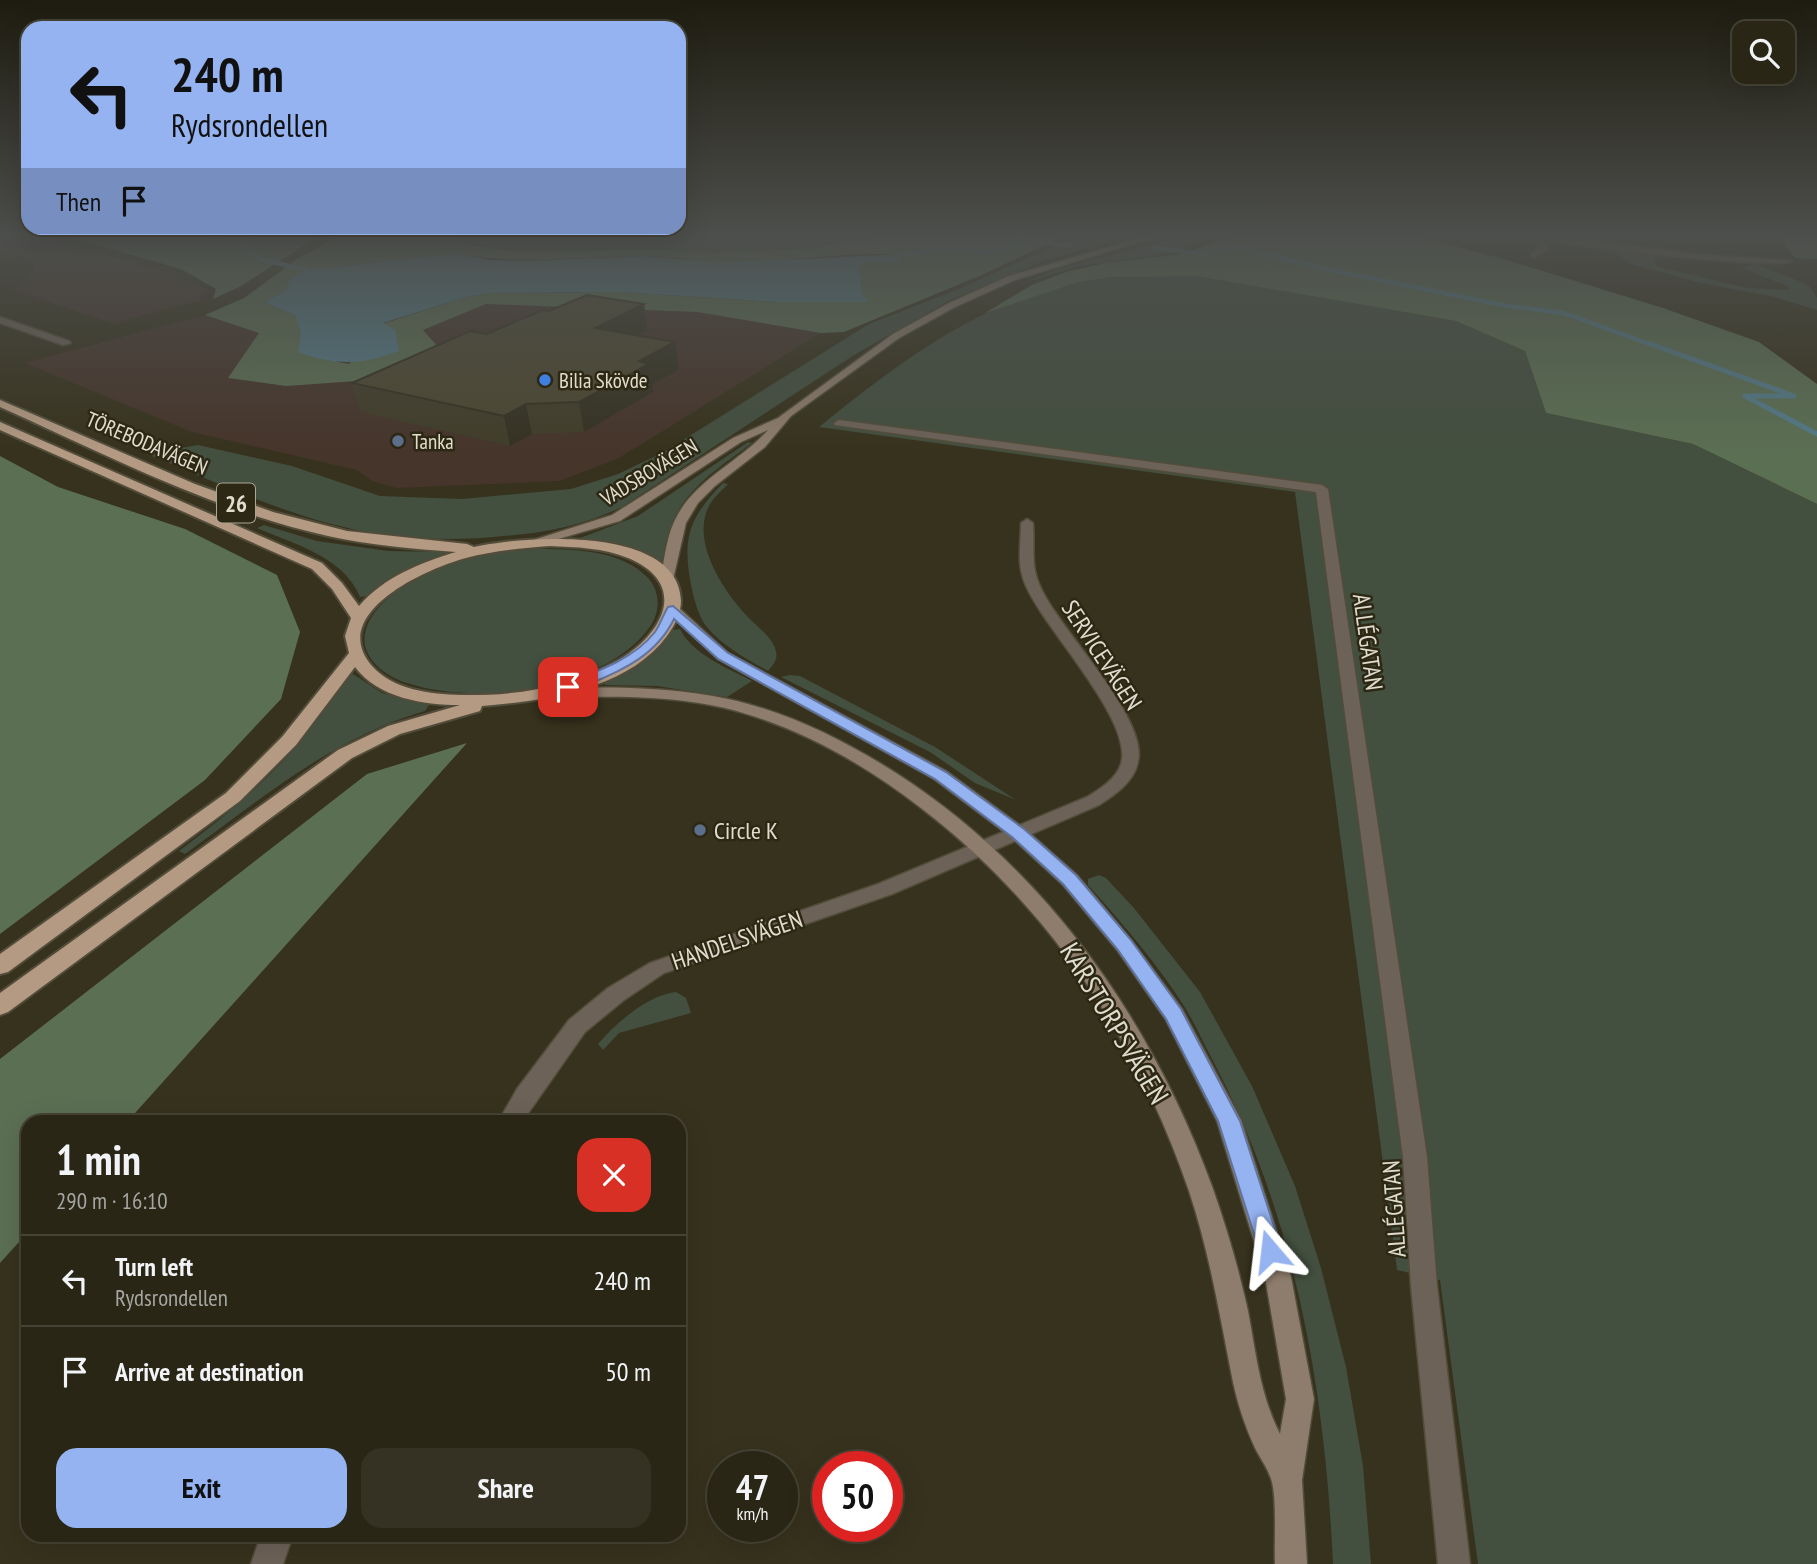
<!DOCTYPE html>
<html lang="en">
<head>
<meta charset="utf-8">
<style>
  body { margin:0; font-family:"PT Sans Narrow",sans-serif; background:#353223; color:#f1f3f6; height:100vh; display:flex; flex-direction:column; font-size:26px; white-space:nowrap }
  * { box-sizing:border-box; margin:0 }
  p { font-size:23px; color:#a5a5a1 }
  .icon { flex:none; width:38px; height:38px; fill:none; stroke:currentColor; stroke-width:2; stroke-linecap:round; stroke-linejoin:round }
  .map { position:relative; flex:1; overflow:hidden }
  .sheet { position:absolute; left:21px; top:1115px; width:665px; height:427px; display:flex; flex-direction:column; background:#292616; border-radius:21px; box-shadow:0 7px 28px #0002,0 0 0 2px #454335 }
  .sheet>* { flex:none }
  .hud { position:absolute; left:21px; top:21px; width:665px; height:214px; border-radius:21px; box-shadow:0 7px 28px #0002,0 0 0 2px #454335; background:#95b2f1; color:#111; overflow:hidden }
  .fabs { position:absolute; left:1732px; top:21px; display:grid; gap:14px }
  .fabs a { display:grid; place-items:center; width:63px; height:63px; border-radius:14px; background:#292616; box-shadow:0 7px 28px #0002,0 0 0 2px #454335; font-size:35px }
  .speed { position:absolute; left:707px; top:1451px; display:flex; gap:14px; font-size:35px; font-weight:700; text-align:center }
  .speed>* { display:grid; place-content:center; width:91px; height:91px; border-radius:50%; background:#292616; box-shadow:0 7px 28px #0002,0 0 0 2px #454335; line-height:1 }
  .speed small { font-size:18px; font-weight:400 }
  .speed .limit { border:10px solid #d22; background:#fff; color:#111 }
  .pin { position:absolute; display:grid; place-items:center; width:60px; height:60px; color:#fff; margin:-30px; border-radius:14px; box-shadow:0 4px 10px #0006 }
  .me { position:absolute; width:77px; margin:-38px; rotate:343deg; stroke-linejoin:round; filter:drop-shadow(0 0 5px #0008) }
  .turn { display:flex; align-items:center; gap:24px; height:147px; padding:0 35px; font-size:32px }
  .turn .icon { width:91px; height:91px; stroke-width:2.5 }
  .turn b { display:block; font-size:49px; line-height:60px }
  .then { display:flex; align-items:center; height:66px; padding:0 35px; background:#0003; gap:14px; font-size:26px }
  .round { display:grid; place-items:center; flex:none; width:74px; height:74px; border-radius:21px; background:#353223 }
  .summary { display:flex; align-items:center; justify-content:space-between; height:119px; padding:0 35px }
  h1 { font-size:42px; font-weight:700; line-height:52px }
  .primary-button { display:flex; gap:14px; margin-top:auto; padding:14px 35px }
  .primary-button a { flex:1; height:80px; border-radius:21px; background:#95b2f1; color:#111; font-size:28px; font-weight:700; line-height:80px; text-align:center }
  .primary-button a+a { background:#353223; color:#f1f3f6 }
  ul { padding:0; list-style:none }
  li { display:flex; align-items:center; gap:21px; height:91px; padding:0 35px; border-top:2px solid #454335 }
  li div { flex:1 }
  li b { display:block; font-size:26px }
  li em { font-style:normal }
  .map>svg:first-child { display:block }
  .industrial { fill:#46352b }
  .green { fill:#434f3f }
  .forest { fill:#5b6f53; fill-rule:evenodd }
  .water { fill:#547b88 }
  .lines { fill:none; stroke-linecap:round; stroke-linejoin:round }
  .stream-far1 { stroke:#547b88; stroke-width:4.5 }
  .stream { stroke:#547b88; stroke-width:5 }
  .minor-casing { stroke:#524d3a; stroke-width:3 }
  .secondary-casing { stroke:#524d3a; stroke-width:3 }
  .trunk-casing { stroke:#524d3a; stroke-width:4 }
  .minor { fill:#6d6258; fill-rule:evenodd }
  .secondary { fill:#8e7d6c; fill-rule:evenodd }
  .trunk { fill:#b49a83; fill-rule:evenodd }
  .wall { fill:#413d2a }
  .shaded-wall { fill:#353222 }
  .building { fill:#4c4731; stroke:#353222; stroke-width:2 }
  .route { fill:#95b2f1; stroke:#61749d; stroke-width:2 }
  .shop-dot { fill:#3f7fe0; stroke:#2d2813; stroke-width:2.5 }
  .service-dot { fill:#5c6f8a; stroke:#2d2813; stroke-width:2.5 }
  .labels { text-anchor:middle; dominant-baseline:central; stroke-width:5; stroke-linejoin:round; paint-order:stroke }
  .far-poi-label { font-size:21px; fill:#e0ddd0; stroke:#2d2813; text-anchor:start }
  .far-street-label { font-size:21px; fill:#e0ddd0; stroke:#2d2813 }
  .shield { fill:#2d2813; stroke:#aaa797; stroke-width:2 }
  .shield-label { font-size:23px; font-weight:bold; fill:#e0ddd0 }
  .street-label { font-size:24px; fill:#e0ddd0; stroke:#2d2813 }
  .poi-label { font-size:24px; fill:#e0ddd0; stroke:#2d2813; text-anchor:start }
  .near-street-label { font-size:28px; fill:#e0ddd0; stroke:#2d2813 }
</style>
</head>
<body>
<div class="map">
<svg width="1817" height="1564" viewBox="0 0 1817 1564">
  <rect width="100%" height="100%" fill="#37321d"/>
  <g class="industrial">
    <polygon points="0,233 23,233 108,255 172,274 208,290 200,300 114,324 14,290 32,274 34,264 22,257 0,254"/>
    <polygon points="486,304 697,312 821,333 619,458 560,481 396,488 372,481 357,470 192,432 25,363 205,315 259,333 229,379 440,349 423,330"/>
  </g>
  <g class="green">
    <polygon points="463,233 934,233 876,238 810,249 713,253 641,249 526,253 454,243"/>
    <path d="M 1083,233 L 1142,233 L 1046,260 L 950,300 L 851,357 L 622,507 C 585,525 545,533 504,536 C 466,540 426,540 388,535 C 304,525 224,485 147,454 L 198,445 L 292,466 L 380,496 L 462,499 L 571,489 L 618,474 L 662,453 L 869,324 L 959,289 Z"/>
    <polygon points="1192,233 1208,233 1212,236 1183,249 1157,248 1175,251 1168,254 1079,266 1019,284 1059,269"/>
    <polygon points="1548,240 1656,251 1670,258 1656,260 1654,263 1659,267 1747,288 1789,290 1789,287 1742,268 1756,264 1801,282 1810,287 1817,298 1817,310 1775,297 1701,283 1632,264 1617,254 1602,251"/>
    <path d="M 1157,275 L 1196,276 L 1456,321 L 1525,351 L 1546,413 L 1693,444 L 1817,504 L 1817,1564 L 1478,1564 L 1440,1280 L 1397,1270 L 1295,492 L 819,427 C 897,364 977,303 1077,282 C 1103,276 1130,276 1157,275 Z"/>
    <path d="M 748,442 L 752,443 C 705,478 669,499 663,562 L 656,563 L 581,541 L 580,538 L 638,516 Z"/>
    <path d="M 723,483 L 728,484 C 721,491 712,499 708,508 C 692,543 723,590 746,615 C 755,625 774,638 776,652 C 778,660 773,665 768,671 C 747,659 722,646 706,626 C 698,615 694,599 691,585 C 682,537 689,518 723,483 Z"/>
    <path d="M 264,525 L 317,541 L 388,551 L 445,552 L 446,556 L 389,582 L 368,596 L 360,597 C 344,557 294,544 257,528 Z"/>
    <path d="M 534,549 C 571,549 622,549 649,579 C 661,594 660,613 649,628 C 603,691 477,706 407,683 C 390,678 370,665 365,646 C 362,630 371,615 382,604 C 420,565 481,553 534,549 Z"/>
    <path d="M 680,629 C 693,655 728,668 752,681 L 727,697 L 657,686 L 605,685 L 603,681 L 655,648 L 671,630 Z"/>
    <path d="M 353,674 L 382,693 L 429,705 L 425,711 C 334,737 261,799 185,854 L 179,851 C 246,801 304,750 345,677 Z"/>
    <polygon points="790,675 800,676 935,747 1016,800 975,783 930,752 781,677"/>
    <path d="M 1099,875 L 1106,878 L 1134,908 L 1200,992 L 1252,1086 L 1295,1186 L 1321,1268 L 1346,1367 L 1363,1466 L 1371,1564 L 1333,1564 C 1325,1388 1295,1214 1211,1057 C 1202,1040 1194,1022 1184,1006 C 1156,962 1122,923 1088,885 L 1088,879 Z"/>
    <path d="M 676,992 L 686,998 L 691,1013 L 619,1033 L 603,1050 L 598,1044 C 617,1022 648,995 676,992 Z"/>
  </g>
  <g class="forest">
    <polygon points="323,233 241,286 213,299 216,289 181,269 59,234"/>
    <path d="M 345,233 L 463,233 L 455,243 L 526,253 L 641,249 L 713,253 L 810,249 L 876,238 L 934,233 L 1071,233 L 984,274 L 844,332 L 821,333 L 697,312 L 486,304 L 423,330 L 441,350 L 371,380 L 286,386 L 228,378 L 259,333 L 205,315 L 244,298 L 297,259 ZM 454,253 C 516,265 577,257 641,256 C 668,255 694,262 721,263 C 782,264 843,250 903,255 L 898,262 L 866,262 L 860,268 L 862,292 L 867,301 L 777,302 L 621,292 L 488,293 L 463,298 L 382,324 L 349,364 L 314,357 L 295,315 L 265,303 L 287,289 L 307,270 Z"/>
    <polygon points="1244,233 1347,233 1357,236 1404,233 1500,258 1663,308 1759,342 1817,384 1817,504 1693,444 1546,413 1525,351 1456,321 1196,276 1111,277 1078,282 985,313 1032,285 1066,272 1105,263 1181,254"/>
    <polygon points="1776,233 1817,233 1817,259 1795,258"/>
    <polygon points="0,456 58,487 185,529 277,575 300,632 281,699 205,780 0,934"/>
    <polygon points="467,743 127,1122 28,1122 28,1232 0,1263 0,1059 367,774"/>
  </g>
  <path class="water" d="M 454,253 L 489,260 L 527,261 L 644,256 L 720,263 L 904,254 L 898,262 L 866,262 L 860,268 L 862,292 L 868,302 L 777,302 L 621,292 L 488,293 L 463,298 L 383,323 L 395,330 L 399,351 C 360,365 337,366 298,352 L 301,332 L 295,315 L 265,303 L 287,289 L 290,278 L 307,270 Z"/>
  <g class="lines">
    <g class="stream-far1">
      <polyline points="199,233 242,246 263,260 307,270"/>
      <polyline points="1154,248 1204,254 1234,246 1325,269 1508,306 1564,313 1652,345"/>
      <polyline points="904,254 947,250 985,252 1035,242 1071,245"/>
    </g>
    <polyline class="stream" points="1648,343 1794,396 1745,396 1817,434"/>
    <defs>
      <g id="minor">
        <path d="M 1529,233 L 1697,254 L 1792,261 C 1775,270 1575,247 1546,240 L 1548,249 L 1534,258 L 1530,256 L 1541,244 Z"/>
        <polygon points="0,317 69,341 71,343 63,345 0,323"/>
        <polygon points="839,420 1322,485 1328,489 1427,1157 1437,1286 1470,1564 1438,1564 1411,1286 1403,1157 1316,492 835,425 834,423"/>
        <path d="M 1027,519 L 1033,523 C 1035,546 1030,564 1040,586 C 1059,630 1149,718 1138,762 C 1134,782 1115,795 1099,805 L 892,894 L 664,973 L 624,1000 L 585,1032 L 522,1122 L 498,1122 L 517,1089 L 569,1020 L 608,988 L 650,963 L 878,884 L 1087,797 C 1100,789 1116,779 1121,764 C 1134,721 1045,630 1026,586 C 1016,564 1021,546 1021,523 Z"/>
        <polygon points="261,1535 293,1535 283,1564 251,1564"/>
      </g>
      <g id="secondary">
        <path d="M 1157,233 L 1170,233 L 1015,280 L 955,307 L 899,338 L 791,416 L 765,447 L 715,486 L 698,503 L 686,523 L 672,584 L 662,584 L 660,581 C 664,562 666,539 674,522 C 693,480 739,463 768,430 L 741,442 L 620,521 L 531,547 L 524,543 L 612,515 L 733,438 L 778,418 L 893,334 L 949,303 L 1009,276 Z"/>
        <path d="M 673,606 L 678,607 L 728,653 L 946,771 L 1025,829 L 1077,875 L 1131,940 L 1182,1009 L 1241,1120 L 1291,1277 L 1314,1399 L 1302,1480 L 1307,1564 L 1275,1564 C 1274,1541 1277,1503 1272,1482 C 1269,1470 1260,1458 1255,1448 C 1245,1426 1238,1405 1233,1382 C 1220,1317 1210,1254 1189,1191 C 1137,1039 1049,906 921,808 C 863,763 797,726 725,708 C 668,695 607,696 549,698 L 541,693 L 549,688 C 609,687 669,686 728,699 C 788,712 844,740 896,773 C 1048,871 1152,1021 1213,1189 C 1227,1229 1239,1270 1248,1311 C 1256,1353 1260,1395 1280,1434 L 1286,1399 L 1265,1277 L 1217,1121 L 1166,1020 L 1117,950 L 1063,885 L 1011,837 L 934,779 L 718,659 L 668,613 L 666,610 L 668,607 Z"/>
      </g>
      <path id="trunk" d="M 0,400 L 195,484 L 273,512 L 347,531 L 467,544 L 474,547 C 522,536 679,524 681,601 C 681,614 674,626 667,636 C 627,690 544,701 482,706 L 480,711 L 400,734 L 352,758 L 8,1012 L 0,1015 L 0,993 L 338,750 L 388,726 L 460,705 C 424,705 378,698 355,667 L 296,745 L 240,801 L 8,972 L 0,974 L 0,954 L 226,793 L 282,737 L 349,653 L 345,636 L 351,618 L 332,589 L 312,569 L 0,430 L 0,422 L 322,563 L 342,583 L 359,606 C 384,577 420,563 456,552 C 413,549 370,545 328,536 C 214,511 107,455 0,407 ZM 550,546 C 576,547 604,548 628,558 C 690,584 663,634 619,660 C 571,688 515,696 460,695 C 431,694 393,690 372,666 C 326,613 428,568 466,558 C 493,551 522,548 550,546 Z"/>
    </defs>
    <use href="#minor" class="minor-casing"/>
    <use href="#secondary" class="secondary-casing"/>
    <use href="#trunk" class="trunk-casing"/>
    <use href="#minor" class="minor"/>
    <use href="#secondary" class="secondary"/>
    <use href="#trunk" class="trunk"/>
  </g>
  <polygon class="wall" points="644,304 647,330 637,335 679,370 652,384 653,392 584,432 532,434 510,446 360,412 352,383 549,311"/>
  <g class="shaded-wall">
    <polygon points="644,304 647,330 599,355 595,328"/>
    <polygon points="675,342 679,370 652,384 653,392 584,432 579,402 639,361"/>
    <polygon points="526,404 532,434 510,446 504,416"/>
  </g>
  <polygon class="building" points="587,295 644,304 595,328 675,342 639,361 649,364 579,402 526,404 504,416 352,383 470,331 487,334 543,310 549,311"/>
  <linearGradient id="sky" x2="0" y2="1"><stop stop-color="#1e1c10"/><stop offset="0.52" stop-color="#4d4f4c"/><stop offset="1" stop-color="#4d4f4c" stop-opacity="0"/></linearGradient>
  <rect width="1817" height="452" fill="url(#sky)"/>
  <path class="route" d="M 673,606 L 728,653 L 946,772 L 1024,829 L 1076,875 L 1131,940 L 1181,1009 L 1240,1121 L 1282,1251 L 1278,1259 L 1270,1262 L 1262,1259 L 1218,1121 L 1166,1019 L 1118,950 L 1063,884 L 1012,837 L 935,779 L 718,659 L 674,619 C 657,654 624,670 589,684 C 581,687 573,692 563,690 L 563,684 C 595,672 633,660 655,632 C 660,625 663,615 668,607 Z"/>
  <circle class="shop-dot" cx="545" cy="380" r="7"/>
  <g class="service-dot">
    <circle cx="398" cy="441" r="7"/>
    <circle cx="700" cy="830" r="7"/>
  </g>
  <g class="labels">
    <g class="far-poi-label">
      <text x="559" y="380">Bilia Skövde</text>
      <text x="412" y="441">Tanka</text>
    </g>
    <g class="far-street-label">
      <text transform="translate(147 443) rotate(23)">TÖREBODAVÄGEN</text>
      <text transform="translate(649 472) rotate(-31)">VADSBOVÄGEN</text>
    </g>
    <rect class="shield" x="217" y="483.5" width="38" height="39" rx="5"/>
    <g class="shield-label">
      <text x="236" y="503">26</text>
    </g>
    <g class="street-label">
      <text transform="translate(1368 642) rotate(82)">ALLÉGATAN</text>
      <text transform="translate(1102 655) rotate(57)">SERVICEVÄGEN</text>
      <text transform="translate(737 940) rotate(-19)">HANDELSVÄGEN</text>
      <text transform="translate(1394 1209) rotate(-94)">ALLÉGATAN</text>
    </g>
    <g class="poi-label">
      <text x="714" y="830">Circle K</text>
    </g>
    <g class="near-street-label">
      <text transform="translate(1115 1023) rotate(59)">KARSTORPSVÄGEN</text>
    </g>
  </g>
</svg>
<div class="fabs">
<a><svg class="icon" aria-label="search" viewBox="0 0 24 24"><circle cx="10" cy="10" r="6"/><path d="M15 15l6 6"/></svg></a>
</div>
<div class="speed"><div>47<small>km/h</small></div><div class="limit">50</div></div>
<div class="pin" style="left:568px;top:687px;background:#d93025"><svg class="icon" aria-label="arrive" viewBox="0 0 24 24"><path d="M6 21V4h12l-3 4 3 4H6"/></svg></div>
<svg class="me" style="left:1270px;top:1251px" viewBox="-20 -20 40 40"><path d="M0-17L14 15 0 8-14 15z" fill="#95b2f1" stroke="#fff" stroke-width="4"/></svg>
<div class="hud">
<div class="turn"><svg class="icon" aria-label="left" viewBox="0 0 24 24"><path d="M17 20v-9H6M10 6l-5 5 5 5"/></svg><div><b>240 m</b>Rydsrondellen</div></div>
<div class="then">Then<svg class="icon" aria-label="arrive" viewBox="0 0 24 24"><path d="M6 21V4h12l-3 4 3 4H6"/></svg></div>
</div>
<section class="sheet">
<div class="summary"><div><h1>1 min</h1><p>290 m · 16:10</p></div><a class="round" style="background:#d93025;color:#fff"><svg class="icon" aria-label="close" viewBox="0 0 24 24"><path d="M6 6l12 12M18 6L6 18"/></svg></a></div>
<ul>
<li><svg class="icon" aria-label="left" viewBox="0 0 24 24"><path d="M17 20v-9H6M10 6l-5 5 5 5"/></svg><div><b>Turn left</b><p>Rydsrondellen</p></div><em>240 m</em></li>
<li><svg class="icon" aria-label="arrive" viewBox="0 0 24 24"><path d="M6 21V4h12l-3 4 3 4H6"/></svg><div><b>Arrive at destination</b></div><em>50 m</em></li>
</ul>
<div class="primary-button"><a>Exit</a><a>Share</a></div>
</section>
</div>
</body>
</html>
